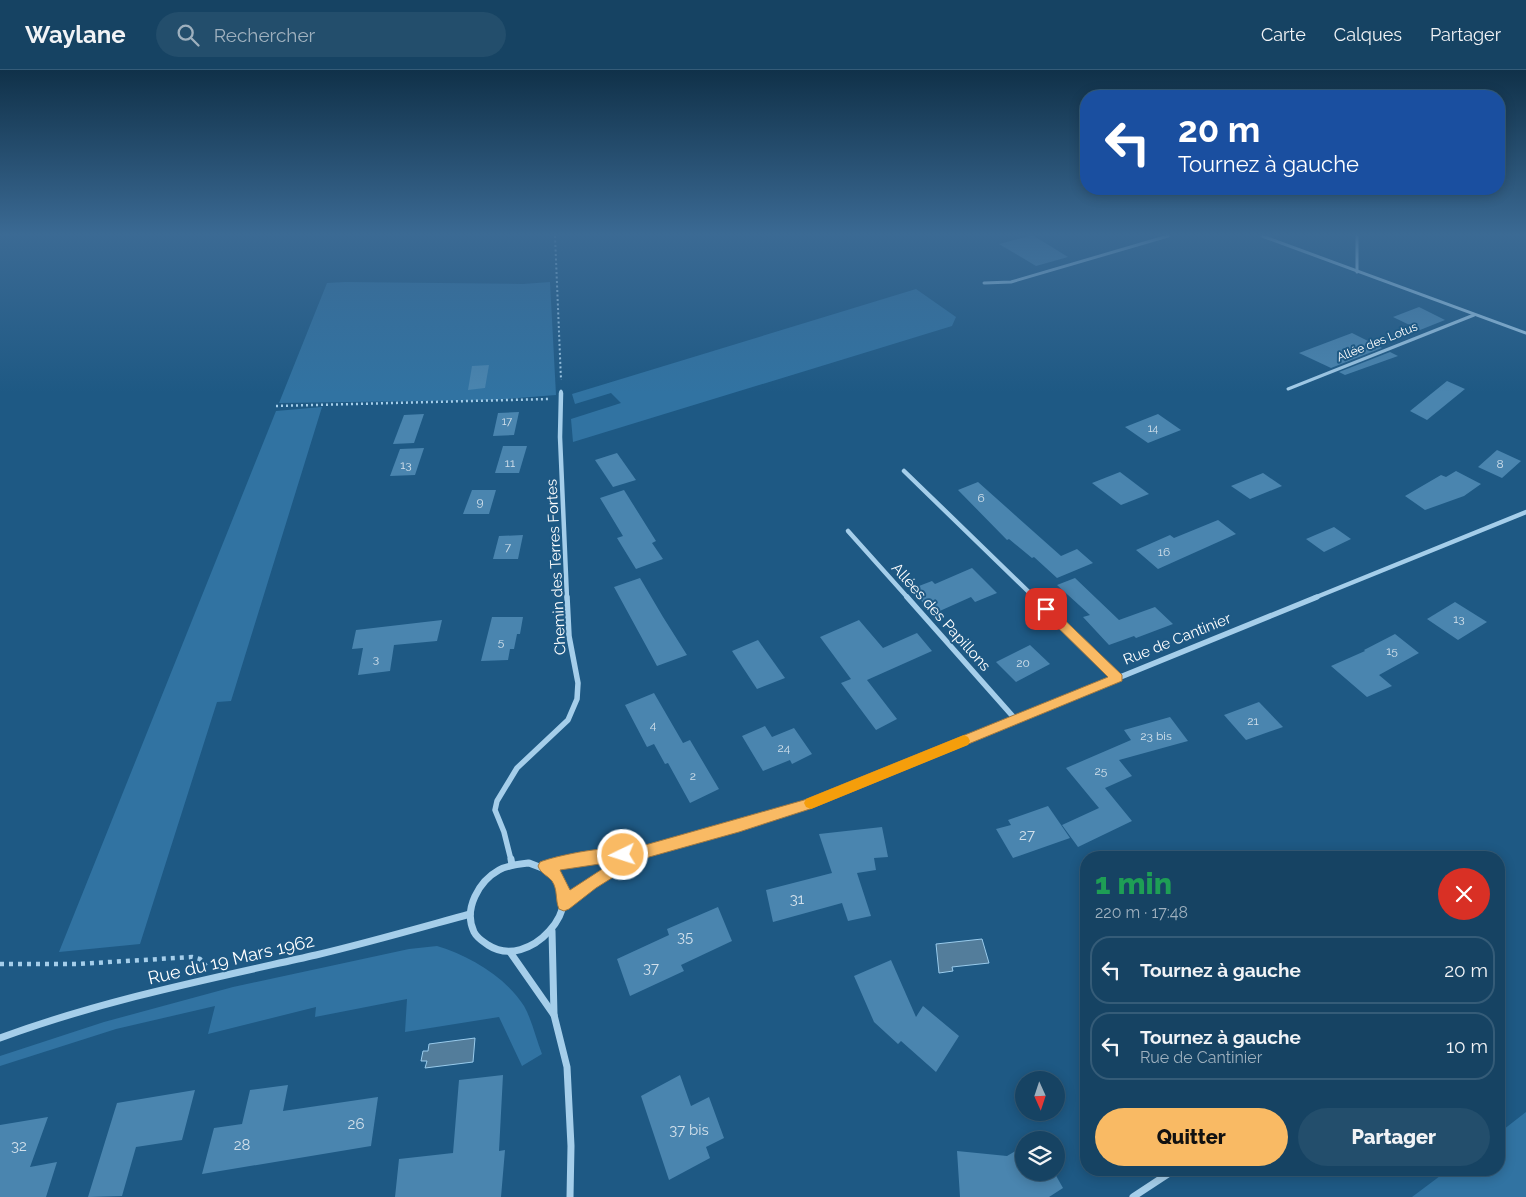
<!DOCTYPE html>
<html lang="fr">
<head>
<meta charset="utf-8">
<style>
  body { margin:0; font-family:Raleway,sans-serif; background:#234e6c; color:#f1f3f6; height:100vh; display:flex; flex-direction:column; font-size:19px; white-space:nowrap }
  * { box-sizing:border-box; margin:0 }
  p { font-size:16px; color:#9eb0be }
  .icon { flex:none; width:28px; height:28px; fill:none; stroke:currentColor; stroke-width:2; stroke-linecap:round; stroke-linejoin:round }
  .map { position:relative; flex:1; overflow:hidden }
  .details { position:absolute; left:1080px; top:781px; width:425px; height:325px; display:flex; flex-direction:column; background:#164363; border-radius:20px; box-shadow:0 2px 12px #0003,0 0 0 1px #355c78 }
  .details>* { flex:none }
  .top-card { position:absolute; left:1080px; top:20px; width:425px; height:105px; border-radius:20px; box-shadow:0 2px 12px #0003,0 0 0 1px #355c78; background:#1a4fa0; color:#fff; overflow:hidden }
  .needle { width:32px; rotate:177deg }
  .buttons { position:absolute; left:1015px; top:1001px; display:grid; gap:10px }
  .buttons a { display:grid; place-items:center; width:50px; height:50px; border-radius:50%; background:#164363; box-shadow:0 2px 12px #0003,0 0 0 1px #355c78; font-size:25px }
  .pin { position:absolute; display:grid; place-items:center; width:42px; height:42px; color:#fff; margin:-21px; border-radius:10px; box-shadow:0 2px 8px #0006 }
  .me { position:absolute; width:55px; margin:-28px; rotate:266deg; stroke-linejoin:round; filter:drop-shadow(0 0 4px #0008) }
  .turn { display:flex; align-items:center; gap:18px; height:105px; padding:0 15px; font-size:22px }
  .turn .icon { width:65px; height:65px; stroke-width:2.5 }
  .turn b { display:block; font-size:35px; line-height:42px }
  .round { display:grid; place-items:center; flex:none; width:52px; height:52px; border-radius:26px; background:#234e6c }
  .head { display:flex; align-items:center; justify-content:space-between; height:85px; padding:0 15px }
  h1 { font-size:30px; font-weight:800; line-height:38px; color:#1e9e55 }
  .cta { display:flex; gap:10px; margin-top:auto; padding:10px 15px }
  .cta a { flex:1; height:58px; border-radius:30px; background:#f9ba64; color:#111; font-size:20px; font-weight:800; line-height:58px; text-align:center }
  .cta a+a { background:#234e6c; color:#f1f3f6 }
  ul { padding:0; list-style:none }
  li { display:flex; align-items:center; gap:15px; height:68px; margin:0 10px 8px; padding:0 5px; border:2px solid #355c78; border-radius:20px }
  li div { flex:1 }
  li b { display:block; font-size:19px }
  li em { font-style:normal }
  header { display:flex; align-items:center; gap:30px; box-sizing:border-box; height:70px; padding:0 25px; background:#164363; border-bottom:1px solid #355c78 }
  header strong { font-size:24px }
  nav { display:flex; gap:28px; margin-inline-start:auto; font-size:18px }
  .search { width:350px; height:45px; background:#234e6c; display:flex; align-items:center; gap:12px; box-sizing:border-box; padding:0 18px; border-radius:28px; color:#9eb0be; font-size:19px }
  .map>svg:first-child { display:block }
  .green { fill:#3173a2 }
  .water { fill:#537d9b; stroke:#99cbec }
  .building { fill:#4a85af }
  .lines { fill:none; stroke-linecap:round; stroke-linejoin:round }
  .path-far2 { stroke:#a5ceea; stroke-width:2; stroke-dasharray:2 2.5; stroke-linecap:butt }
  .path-far1 { stroke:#a5ceea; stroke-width:2.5; stroke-dasharray:2 3; stroke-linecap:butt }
  .path { stroke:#a5ceea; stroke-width:4.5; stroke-dasharray:4 5; stroke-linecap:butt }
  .minor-far3 { stroke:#a5ceea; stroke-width:3 }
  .minor-far2 { stroke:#a5ceea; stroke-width:4.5 }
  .minor-far1 { stroke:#a5ceea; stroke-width:5.5 }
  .minor { stroke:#a5ceea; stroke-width:7 }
  .route { fill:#f9ba64; stroke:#a27941; fill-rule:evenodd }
  .slow { fill:#f59e0b }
  .labels { text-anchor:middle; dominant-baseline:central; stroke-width:4; stroke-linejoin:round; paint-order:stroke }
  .far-number-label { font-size:11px; fill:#d2e0eb }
  .far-street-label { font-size:12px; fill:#fff; stroke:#1e5984 }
  .number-label { font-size:12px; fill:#d2e0eb }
  .street-label { font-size:15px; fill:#fff; stroke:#1e5984 }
  .near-number-label { font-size:15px; fill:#d2e0eb }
  .near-street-label { font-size:18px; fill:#fff; stroke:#1e5984 }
</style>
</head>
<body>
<header>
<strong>Waylane</strong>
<div class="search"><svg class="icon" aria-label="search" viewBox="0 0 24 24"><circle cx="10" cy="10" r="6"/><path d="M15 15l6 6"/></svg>Rechercher</div>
<nav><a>Carte</a><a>Calques</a><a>Partager</a></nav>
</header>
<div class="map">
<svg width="1526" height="1127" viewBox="0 0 1526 1127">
  <rect width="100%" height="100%" fill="#1e5984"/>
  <g class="green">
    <polygon points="345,212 523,214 550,212 556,325 494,330 279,333 327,213"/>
    <polygon points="916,219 956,247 952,256 573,372 571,349 621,333 611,323 575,334 572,324"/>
    <polygon points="322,337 231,631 217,632 140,874 59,882 276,341"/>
    <path d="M 437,876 C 468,885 506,907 524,936 C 532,950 536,969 542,984 L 522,996 L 499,947 L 405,962 L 407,929 L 315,947 L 316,937 L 208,964 L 215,936 L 116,959 L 0,996 L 0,986 L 104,952 L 233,917 L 409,879 Z"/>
    <polygon points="1526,1042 1526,1127 1412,1127 1448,1100 1499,1100 1499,1063"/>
  </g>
  <g class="water">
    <polygon points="982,869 989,893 952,897 953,901 939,903 936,874"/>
    <polygon points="475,968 473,992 425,998 427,991 421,991 423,981 428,981 429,974"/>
  </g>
  <g class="building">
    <polygon points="1030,166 1034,166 1068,187 1036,196 999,174"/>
    <polygon points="1419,237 1445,250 1420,260 1393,247"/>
    <polygon points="1352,263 1382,278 1331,298 1299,283"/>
    <polygon points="1390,282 1398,286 1345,305 1339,302"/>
    <polygon points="489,295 485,318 468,320 472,296"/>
    <polygon points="1447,311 1465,319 1427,350 1410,341"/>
    <polygon points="519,342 514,365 493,366 498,343"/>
    <polygon points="424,344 414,373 393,374 404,345"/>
    <polygon points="1158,344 1181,360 1148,373 1125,357"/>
    <polygon points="503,376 527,376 519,403 495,403"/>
    <polygon points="424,378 415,405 390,406 400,379"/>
    <polygon points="1497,380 1521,391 1502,408 1478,397"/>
    <polygon points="617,383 636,410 613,417 595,390"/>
    <polygon points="1456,401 1481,414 1464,426 1425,440 1405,426 1441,405 1446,407"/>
    <polygon points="1120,402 1149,424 1121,435 1092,413"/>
    <polygon points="1263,403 1282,416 1250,429 1231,416"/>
    <polygon points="978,412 1061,486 1077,479 1093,493 1057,508 1034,487 1032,488 1009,469 1007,470 958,420"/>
    <polygon points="472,420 496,420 489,444 463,444"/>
    <polygon points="624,420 656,471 652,473 663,489 636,499 617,468 623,466 600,428"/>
    <polygon points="1218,450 1236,464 1158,499 1136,480 1170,465 1174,468"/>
    <polygon points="1334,457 1351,469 1324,482 1306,469"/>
    <polygon points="523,465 518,489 493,489 499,466"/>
    <polygon points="972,498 997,523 975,532 971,527 933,544 911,519 932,511 935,514"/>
    <polygon points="640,508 663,547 687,585 657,596 650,583 614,517"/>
    <polygon points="1075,508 1119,550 1155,537 1173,554 1136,568 1134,566 1109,575 1083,547 1090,545 1057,515"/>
    <polygon points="1455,532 1487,552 1458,570 1427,549"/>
    <polygon points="492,547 523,547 520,564 517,564 514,579 510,579 508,590 481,591"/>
    <polygon points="442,550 437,571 394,575 390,601 358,605 363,578 352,579 356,560"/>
    <polygon points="859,550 883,578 917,563 932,581 867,610 897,649 876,660 841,613 851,609 820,567"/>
    <polygon points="1395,564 1419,583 1379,605 1392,616 1367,627 1331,596 1365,581 1364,580"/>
    <polygon points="758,570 785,608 757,619 732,581"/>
    <polygon points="1030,575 1050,594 1016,612 996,592"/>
    <polygon points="654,623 683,673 690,670 719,719 690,733 668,693 665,694 654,674 647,677 625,635"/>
    <polygon points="1259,632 1283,657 1246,670 1224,645"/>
    <polygon points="1170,647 1188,671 1119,690 1132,706 1105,718 1132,751 1078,777 1062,755 1099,738 1066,698 1131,670 1124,660"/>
    <polygon points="765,656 772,667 794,658 812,684 792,694 790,690 763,701 742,666"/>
    <polygon points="1048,736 1070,768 1013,788 996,759 1011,755 1008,750"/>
    <polygon points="882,757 888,787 874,788 876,800 857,803 871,846 848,851 842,833 773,852 766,820 832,803 819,764"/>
    <polygon points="718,837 732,871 681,895 684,901 630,926 617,889 669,865 667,859"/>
    <polygon points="891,890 916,947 923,936 959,966 936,1002 901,971 898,974 874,952 854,906"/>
    <polygon points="503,1005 499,1081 505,1080 501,1127 395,1127 399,1089 453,1083 459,1010"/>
    <polygon points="680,1005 691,1036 709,1027 724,1068 706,1077 710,1088 669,1110 641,1026"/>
    <polygon points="288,1015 283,1041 378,1027 371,1076 202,1104 214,1058 242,1054 250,1020"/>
    <polygon points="195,1020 182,1070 136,1077 122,1126 88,1127 117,1033"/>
    <polygon points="48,1047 30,1097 57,1092 46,1127 0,1127 0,1055"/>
    <polygon points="1024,1076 1024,1102 1054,1102 1063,1118 1049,1127 960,1127 957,1081 1007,1086"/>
  </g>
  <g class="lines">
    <polyline class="path-far2" points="555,166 561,310"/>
    <polyline class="path-far1" points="276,336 548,329"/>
    <polyline class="path" points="0,894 77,894 192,887 200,889 206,896"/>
    <g class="minor-far3">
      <polyline points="1262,166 1526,263"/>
      <polyline points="1357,166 1357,202"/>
      <polyline points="984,213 1011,212 1168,166"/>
      <polyline points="1288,319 1474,245"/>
      <polyline points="561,325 561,321"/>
    </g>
    <g class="minor-far2">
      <polyline points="561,323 560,367 567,528"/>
      <polyline points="904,401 1035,528"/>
      <polyline points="848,461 908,528"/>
      <polyline points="1314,528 1526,442"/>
    </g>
    <g class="minor-far1">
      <polyline points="907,527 1016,650"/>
      <polyline points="1034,527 1117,608"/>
      <polyline points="511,790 504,762 495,740 497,731 517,698 568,650 577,629 578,613 569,566 567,527"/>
      <polyline points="575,790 638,783 739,756 806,735 1317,527"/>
      <polyline points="628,790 638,784"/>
    </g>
    <g class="minor">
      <polyline points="511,789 512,795"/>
      <path d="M 529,793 C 536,796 547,799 553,804 C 589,834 529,902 488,875 C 482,871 477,868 474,862 C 463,839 479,811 499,800 C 508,795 519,794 529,793 Z"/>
      <polyline points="545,797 581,789"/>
      <polyline points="564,834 591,813 630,789"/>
      <polyline points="552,861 554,945 567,997 571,1076 570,1127"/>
      <polyline points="510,882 554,945"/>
      <path d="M 0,968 C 103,930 209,909 316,885 C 367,873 419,858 470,844"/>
      <polyline points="1133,1127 1174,1100"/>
    </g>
  </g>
  <linearGradient id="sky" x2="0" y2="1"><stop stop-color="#103149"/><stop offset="0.51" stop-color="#3b6a94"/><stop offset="1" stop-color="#3b6a94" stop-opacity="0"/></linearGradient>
  <rect width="1526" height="323" fill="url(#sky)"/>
  <path class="route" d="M 1046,535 L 1050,536 L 1122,605 L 1122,611 L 810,739 L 739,762 L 642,789 L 596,818 L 569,839 L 564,841 L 559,839 C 555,830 558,820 552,811 C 547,805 541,804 538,796 L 540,792 C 554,786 619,772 628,782 L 638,777 L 804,730 L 1108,607 L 1042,542 L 1042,536 ZM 613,792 L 570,820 L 560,800 Z"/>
  <polygon class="slow" points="964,665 968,667 970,671 968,675 811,739 806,737 804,733 806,729"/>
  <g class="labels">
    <g class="far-number-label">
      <text x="507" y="351">17</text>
      <text x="1153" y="358">14</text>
    </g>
    <g class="far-street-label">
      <text transform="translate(1377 272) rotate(-22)">Allée des Lotus</text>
    </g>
    <g class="number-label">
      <text x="510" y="393">11</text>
      <text x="1500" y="394">8</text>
      <text x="406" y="395">13</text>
      <text x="981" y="428">6</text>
      <text x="480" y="432">9</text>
      <text x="508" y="477">7</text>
      <text x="1164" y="482">16</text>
      <text x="1459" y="549">13</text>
      <text x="501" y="572">5</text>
      <text x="1392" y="581">15</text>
      <text x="376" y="589">3</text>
      <text x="1023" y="593">20</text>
      <text x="1253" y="651">21</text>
      <text x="653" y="655">4</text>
      <text x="1156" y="666">23 bis</text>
      <text x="784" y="678">24</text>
      <text x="1101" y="701">25</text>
      <text x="693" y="706">2</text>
    </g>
    <g class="street-label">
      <text transform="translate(556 497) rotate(-93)">Chemin des Terres Fortes</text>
      <text transform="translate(941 547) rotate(48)">Allées des Papillons</text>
      <text transform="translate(1177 569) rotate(-22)">Rue de Cantinier</text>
    </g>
    <g class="near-number-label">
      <text x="1027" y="765">27</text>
      <text x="797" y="829">31</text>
      <text x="685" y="867">35</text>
      <text x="651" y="898">37</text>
      <text x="356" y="1054">26</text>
      <text x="689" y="1060">37 bis</text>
      <text x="242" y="1075">28</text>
      <text x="19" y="1076">32</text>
    </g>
    <g class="near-street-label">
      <text transform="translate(231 889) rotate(-13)">Rue du 19 Mars 1962</text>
    </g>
  </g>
</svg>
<div class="buttons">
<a><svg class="needle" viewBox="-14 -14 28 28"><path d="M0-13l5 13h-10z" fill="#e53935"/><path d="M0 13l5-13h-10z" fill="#9eb0be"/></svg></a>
<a><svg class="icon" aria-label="layers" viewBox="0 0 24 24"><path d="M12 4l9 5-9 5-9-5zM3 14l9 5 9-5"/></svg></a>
</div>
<div class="pin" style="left:1046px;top:539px;background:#d93025"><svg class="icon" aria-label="arrive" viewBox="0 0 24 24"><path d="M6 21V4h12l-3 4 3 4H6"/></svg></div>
<svg class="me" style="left:623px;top:785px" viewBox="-20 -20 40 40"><circle r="17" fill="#f9ba64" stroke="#fff" stroke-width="3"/><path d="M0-11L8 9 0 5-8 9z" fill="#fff"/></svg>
<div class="top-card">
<div class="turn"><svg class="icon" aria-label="left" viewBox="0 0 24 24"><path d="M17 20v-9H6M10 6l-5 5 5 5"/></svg><div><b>20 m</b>Tournez à gauche</div></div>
</div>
<section class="details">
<div class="head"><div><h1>1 min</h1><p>220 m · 17:48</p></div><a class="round" style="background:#d93025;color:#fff"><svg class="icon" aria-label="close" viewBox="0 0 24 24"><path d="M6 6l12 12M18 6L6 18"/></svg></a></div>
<ul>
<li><svg class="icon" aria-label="left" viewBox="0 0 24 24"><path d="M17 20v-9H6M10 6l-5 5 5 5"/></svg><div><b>Tournez à gauche</b></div><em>20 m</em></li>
<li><svg class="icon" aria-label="left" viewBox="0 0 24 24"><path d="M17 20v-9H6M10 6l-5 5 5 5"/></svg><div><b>Tournez à gauche</b><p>Rue de Cantinier</p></div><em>10 m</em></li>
</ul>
<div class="cta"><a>Quitter</a><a>Partager</a></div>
</section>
</div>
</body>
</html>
